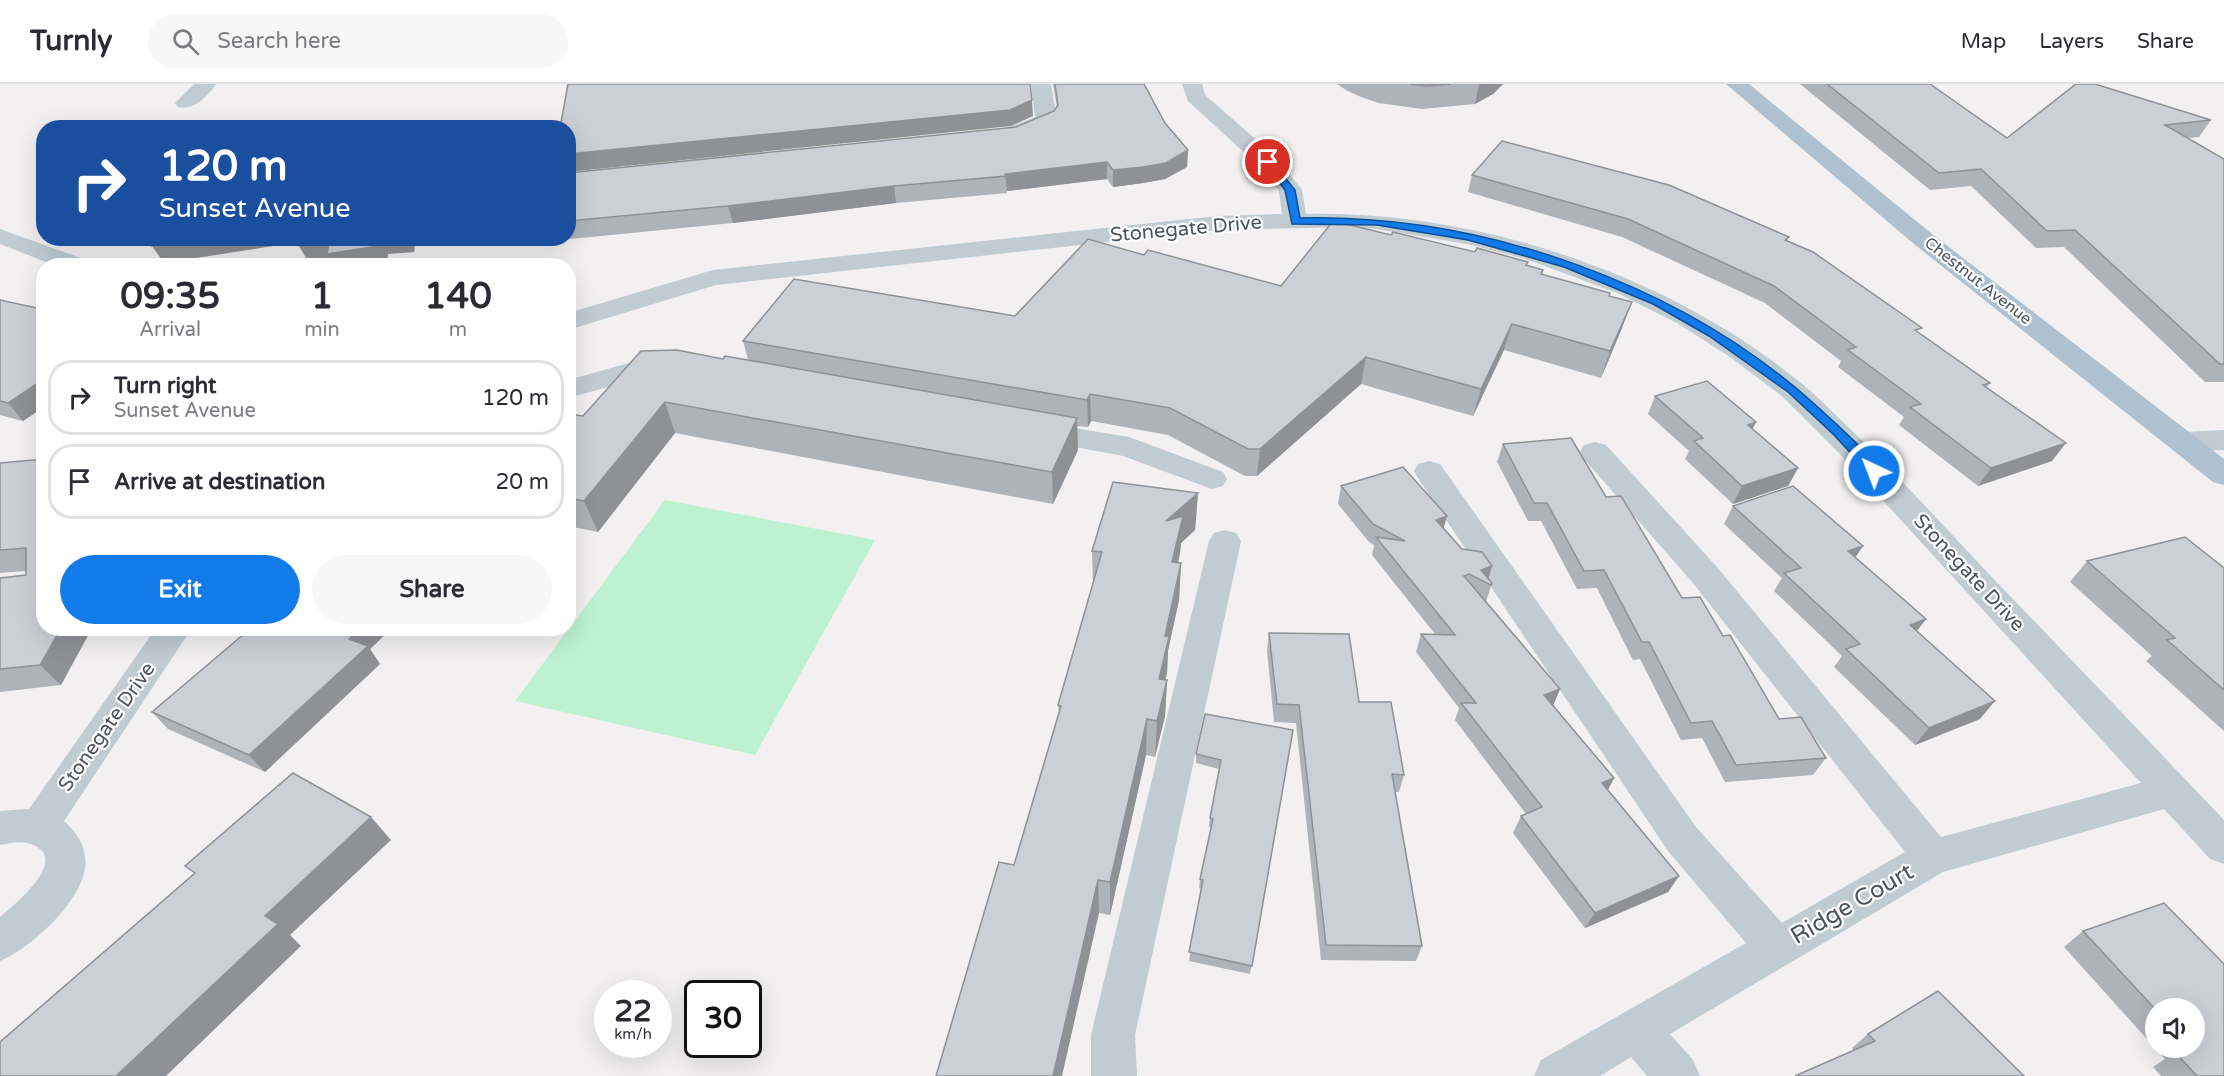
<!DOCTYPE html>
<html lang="en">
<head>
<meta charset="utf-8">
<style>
  body { margin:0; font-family:"Varela Round",sans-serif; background:#f7f7f7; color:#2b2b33; height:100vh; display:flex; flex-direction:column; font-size:22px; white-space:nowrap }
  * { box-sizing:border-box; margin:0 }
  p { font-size:20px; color:#7c7c81 }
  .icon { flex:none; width:33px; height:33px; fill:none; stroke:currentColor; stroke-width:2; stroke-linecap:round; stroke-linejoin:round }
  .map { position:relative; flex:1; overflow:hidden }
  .drawer { position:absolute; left:36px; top:174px; width:540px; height:378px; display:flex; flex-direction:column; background:#fff; border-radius:24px; box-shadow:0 6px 24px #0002 }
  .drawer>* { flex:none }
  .top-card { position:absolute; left:36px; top:36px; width:540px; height:126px; border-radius:24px; box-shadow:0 6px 24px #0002; background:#1a4fa0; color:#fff; overflow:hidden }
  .tools { position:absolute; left:2145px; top:914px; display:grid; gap:12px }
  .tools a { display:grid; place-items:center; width:60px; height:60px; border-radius:50%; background:#fff; box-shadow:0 6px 24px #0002; font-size:30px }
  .speed { position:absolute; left:594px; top:896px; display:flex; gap:12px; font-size:30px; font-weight:700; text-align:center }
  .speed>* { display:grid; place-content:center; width:78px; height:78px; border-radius:50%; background:#fff; box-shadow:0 6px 24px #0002; line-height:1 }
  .speed small { font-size:15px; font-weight:400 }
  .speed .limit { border:3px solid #111; border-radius:9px; background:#fff; color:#111 }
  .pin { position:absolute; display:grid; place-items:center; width:51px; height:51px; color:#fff; margin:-26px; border:3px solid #fff; border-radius:50%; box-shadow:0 2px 6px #0007 }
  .me { position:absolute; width:66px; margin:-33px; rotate:317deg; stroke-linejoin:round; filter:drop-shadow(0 0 4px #0008) }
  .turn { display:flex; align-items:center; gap:21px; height:126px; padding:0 24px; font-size:27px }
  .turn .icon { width:78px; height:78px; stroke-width:2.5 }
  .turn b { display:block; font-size:42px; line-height:51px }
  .eta { display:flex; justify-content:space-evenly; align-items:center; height:102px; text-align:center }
  .eta b { font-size:36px; font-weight:700; line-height:42px }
  .cta { display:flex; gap:12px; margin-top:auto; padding:12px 24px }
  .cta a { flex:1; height:69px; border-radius:36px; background:#137ae9; color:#fff; font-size:24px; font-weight:700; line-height:69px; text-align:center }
  .cta a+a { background:#f7f7f7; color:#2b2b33 }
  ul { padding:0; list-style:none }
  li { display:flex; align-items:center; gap:18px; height:75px; margin:0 12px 9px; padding:0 12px; border:3px solid #e1e1e2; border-radius:24px }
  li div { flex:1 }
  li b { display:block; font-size:22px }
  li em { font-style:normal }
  header { display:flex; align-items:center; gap:36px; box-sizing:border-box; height:84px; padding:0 30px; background:#fff; border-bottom:2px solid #e1e1e2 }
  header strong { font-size:28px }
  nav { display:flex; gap:33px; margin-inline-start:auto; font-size:21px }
  .search { width:420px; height:54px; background:#f7f7f7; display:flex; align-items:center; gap:15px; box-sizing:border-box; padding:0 21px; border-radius:33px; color:#7c7c81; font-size:22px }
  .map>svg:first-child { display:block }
  .green { fill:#bdf1cf }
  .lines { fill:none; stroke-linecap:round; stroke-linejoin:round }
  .minor { fill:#c0cbd2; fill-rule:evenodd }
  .major { fill:#afc1cf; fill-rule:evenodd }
  .wall { fill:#afb2b7; fill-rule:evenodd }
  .shaded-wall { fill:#8f9195 }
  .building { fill:#cccfd5; stroke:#8f9195; stroke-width:1.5 }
  .route { fill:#137ae9; stroke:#0c4f97; stroke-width:1.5 }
  .labels { text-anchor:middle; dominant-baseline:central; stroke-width:4.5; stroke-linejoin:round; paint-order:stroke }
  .far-street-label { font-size:16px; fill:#47545e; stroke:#fff }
  .street-label { font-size:20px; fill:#47545e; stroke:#fff }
  .near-street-label { font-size:24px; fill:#47545e; stroke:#fff }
</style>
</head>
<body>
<header>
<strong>Turnly</strong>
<div class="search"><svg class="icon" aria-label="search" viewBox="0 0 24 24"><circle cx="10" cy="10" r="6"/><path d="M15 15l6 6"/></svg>Search here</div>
<nav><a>Map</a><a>Layers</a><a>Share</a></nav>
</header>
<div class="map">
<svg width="2224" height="992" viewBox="0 0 2224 992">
  <rect width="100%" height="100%" fill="#f2f0f0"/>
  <polygon class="green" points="665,416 875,456 755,671 515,617"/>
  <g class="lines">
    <g class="minor">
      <path d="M 194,0 L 216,0 C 208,12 193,27 178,23 L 175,19 Z"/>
      <path d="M 1031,0 L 1051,0 L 1057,36 C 1048,49 1016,59 1001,56 L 998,51 L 1001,46 L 1035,33 Z"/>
      <path d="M 1182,0 L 1202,0 L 1205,11 L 1276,73 L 1302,106 L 1306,130 C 1477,126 1668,190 1801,299 C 1816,311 1829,325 1843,338 C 1893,386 1939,437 1986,487 C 2066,570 2145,653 2224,736 L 2224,780 L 2210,775 L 2164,725 L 1943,788 L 1670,950 L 1693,976 L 1700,992 L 1647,992 L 1631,973 L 1600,992 L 1534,992 L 1541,976 L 1746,859 L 1668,767 L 1418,394 L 1414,387 L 1418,380 L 1429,377 L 1440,380 L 1696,743 L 1782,839 L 1905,768 L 1693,499 L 1584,375 L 1580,368 L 1584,361 L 1595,358 L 1606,361 L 1717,483 L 1941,753 L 2141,699 L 1847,377 L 1782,312 L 1730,273 L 1677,239 L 1617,209 L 1526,175 L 1467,160 L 1376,145 L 1349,143 L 1217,146 L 716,201 L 568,246 L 568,229 L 713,186 L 1217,132 L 1282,130 L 1279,107 L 1260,83 L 1188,17 Z"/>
      <polygon points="0,145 89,177 92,182 56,182 0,160"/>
      <polygon points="665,278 675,281 679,287 675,293 630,297 568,314 568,296 629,279"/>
      <polygon points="1032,337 1129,353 1223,388 1227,395 1223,402 1212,405 1123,372 1022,353 1017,346 1022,339"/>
      <polygon points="2224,346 2224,366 2183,368 2173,365 2168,358 2173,351 2183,348"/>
      <polygon points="1225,446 1236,449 1241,457 1135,951 1137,992 1091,992 1091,951 1209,457 1214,449"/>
      <path d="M 156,544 L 192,544 L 64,737 C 75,747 83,757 85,773 C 91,810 32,864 0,877 L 0,833 C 13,822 60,784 41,766 C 29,755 14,758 0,761 L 0,727 L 29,725 Z"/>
    </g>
    <polygon class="major" points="1726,0 1749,0 1932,150 2224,375 2224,401 2213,398 1914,160"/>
  </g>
  <g class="wall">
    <polygon points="1053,0 1144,0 1165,39 1188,66 1187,83 1165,95 1143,99 1113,103 1107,95 1007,107 1007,109 896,119 733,139 540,158 539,154 568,154 568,89 1016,43 1054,27 1057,23"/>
    <polygon points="1337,0 1503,0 1493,10 1475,20 1422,25 1379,19 1361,13 1346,6"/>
    <polygon points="1800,0 1930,0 2007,54 2211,36 2199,53 2188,54 2224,75 2224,298 2205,298 2064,163 2036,164 1971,102 1930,106"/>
    <polygon points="1472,91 1789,153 1787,157 1990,299 1987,303 2052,377 1978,402 1899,341 1904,333 1838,283 1841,277 1765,219 1622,153 1468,108"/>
    <polygon points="1391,151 1543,186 1542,191 1609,212 1622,244 1601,294 1504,266 1473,332 1361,300 1257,392 1245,392 1168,351 1091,337 1088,343 1077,342 1078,366 1053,420 675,349 598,448 568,442 568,330 583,332 723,275 748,276 743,257 1015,232 1144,171 1281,202"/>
    <polygon points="0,216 44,228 44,323 23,337 0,331"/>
    <polygon points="1655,312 1753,345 1798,384 1788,402 1733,420 1685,375 1689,367 1648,330"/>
    <polygon points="1503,360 1606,413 1682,514 1723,552 1779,635 1826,674 1813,691 1725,698 1702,654 1681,656 1640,575 1633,576 1597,504 1577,505 1541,437 1528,437 1497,378"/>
    <polygon points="44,375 44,544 92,544 61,601 0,608 0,494 26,491 26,487 0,489 0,379"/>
    <polygon points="1341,402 1444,444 1462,465 1492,482 1488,495 1492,499 1486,518 1560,605 1553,621 1614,694 1608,706 1679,792 1668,808 1585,844 1513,749 1521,732 1526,730 1455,636 1459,624 1416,568 1421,550 1435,550 1372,471 1374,461 1369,458 1338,420"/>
    <polygon points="1198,409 1195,446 1181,459 1180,469 1178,479 1181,479 1179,516 1168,566 1167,589 1165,596 1167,596 1165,632 1155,673 1146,671 1110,831 1099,829 1014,781 1059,629 1058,621 1093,500 1092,467"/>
    <polygon points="1733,422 1855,474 1926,535 1917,547 1980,635 1915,661 1834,583 1842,572 1774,507 1782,494 1724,440"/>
    <polygon points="2087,477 2224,484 2224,647 2146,577 2152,572 2070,498"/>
    <polygon points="251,544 392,544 370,565 380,580 265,688 168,645 152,628"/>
    <polygon points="1269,549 1359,618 1404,691 1399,708 1395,708 1422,862 1416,877 1321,876 1296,639 1274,638 1267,567"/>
    <polygon points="1293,646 1250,890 1189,877 1202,805 1199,804 1200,795 1211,743 1209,743 1210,734 1219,685 1196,679 1196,670"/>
    <path d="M 2083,847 L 2224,992 L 2161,992 L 2153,983 L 2165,975 L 2064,863 ZM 2156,924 L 2194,963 L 2156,963 Z"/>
    <polygon points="1868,950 2024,992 1854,966 1852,964"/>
  </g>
  <g class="shaded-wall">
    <polygon points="1479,0 1503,0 1493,10 1475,20"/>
    <polygon points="1032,16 1033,32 1011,42 568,88 568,70"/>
    <polygon points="1188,66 1187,83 1165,95 1143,99 1113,103 1113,86"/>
    <polygon points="1107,78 1107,95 1007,107 1005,90"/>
    <polygon points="894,102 896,119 733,139 728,122"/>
    <polygon points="201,154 286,154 287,160 164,179 152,162"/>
    <polygon points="380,154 416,154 414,168 388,170 387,180 374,182 333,182 331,177 309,179 299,162"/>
    <polygon points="1632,218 1622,244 1601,294 1610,267"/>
    <polygon points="1512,240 1504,266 1473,332 1481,305"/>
    <polygon points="1366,273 1361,300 1257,392 1260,365"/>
    <polygon points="36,300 44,310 44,323 23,337 8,319"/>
    <polygon points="1090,310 1091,337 1088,343 1087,316"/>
    <polygon points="665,318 675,349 598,448 584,417"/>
    <polygon points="1077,334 1078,366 1053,420 1052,388"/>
    <polygon points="1756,338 1747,356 1748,341"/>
    <polygon points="2066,359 2052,377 1978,402 1991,384"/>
    <polygon points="1798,384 1788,402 1733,420 1742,402"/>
    <polygon points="1198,409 1195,446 1181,459 1180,469 1170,515 1166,437"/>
    <polygon points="1447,432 1442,450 1436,436"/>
    <polygon points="1863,462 1851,480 1848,467"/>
    <polygon points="1181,479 1179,516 1168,567 1167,589 1157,631 1159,595 1165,552"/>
    <polygon points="1492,482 1487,499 1481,486"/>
    <polygon points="1926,535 1912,553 1910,541"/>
    <polygon points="61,544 92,544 61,601 40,581"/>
    <polygon points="361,544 392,544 370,565 380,580 265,688 249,671 349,555"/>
    <polygon points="1167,596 1165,632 1155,673 1157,637"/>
    <polygon points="1560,605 1553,622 1544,611"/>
    <polygon points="1995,617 1980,635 1915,661 1929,644"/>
    <polygon points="1147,635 1146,671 1110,831 1110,798"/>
    <polygon points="1614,694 1605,711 1602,699"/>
    <polygon points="371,733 391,756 290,851 301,862 166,992 116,992 265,832"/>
    <polygon points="1679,792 1668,808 1585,844 1595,829"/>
    <polygon points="1098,796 1099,829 1062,992 1053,992"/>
  </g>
  <g class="building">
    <polygon points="568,0 1030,0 1032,16 1010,26 568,70 568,44 560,44"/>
    <polygon points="1055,0 1144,0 1165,39 1188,66 1166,79 1143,83 1113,86 1107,78 1005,90 1006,92 894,102 728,122 568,137 568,89 1016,43 1054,27 1058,21"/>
    <polygon points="1410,0 1451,0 1426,2"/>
    <polygon points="1827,0 1930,0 2007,54 2076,0 2095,0 2211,36 2165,41 2224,75 2224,280 2220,280 2075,146 2047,147 1981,85 1939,89"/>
    <polygon points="1502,57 1669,101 1789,153 1785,156 1813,168 1922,244 1915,246 1990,299 1983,301 2066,359 1991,384 1910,323 1921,320 1848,266 1856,263 1774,202 1628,135 1472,91"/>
    <polygon points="1333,137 1391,151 1393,148 1475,168 1477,164 1528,178 1526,181 1543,186 1541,190 1610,209 1609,212 1632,218 1610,267 1512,240 1481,305 1366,273 1260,365 1248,365 1170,324 1090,310 1087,316 743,257 794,195 1015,232 1088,155 1144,171 1148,166 1281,202"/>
    <polygon points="156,154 201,154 152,162"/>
    <polygon points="298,154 380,154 378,162 327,170 329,159 299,162"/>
    <polygon points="0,216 42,225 44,248 44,302 36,300 8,319 0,317"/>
    <polygon points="677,266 723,275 725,272 1077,334 1052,388 665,318 584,417 568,414 568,330 583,332 641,267"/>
    <polygon points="1707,297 1756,338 1748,341 1798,384 1742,402 1694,357 1703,354 1655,312"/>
    <polygon points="1571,354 1606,413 1621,412 1682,514 1700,513 1723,552 1730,551 1779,635 1801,633 1826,674 1736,681 1712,637 1691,639 1649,558 1642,558 1604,486 1584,487 1547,419 1534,419 1503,360"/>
    <polygon points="44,375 44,544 61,544 40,581 0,585 0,494 26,491 26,464 0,466 0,379"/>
    <polygon points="1403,383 1447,432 1436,436 1462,465 1482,468 1492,482 1481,486 1492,499 1491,501 1469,490 1464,492 1560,605 1544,611 1614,694 1602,699 1679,792 1595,829 1521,732 1542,723 1461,619 1476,619 1421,550 1455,551 1376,453 1405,457 1373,440 1341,402"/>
    <polygon points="1113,398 1198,409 1166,437 1183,432 1172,478 1181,479 1165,552 1169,553 1159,595 1167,596 1157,637 1147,635 1110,798 1098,796 1053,992 936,992 999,778 1014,781 1061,622 1058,621 1102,468 1092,467"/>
    <polygon points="1793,402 1863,462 1848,467 1926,535 1910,541 1995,617 1929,644 1846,565 1860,560 1784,489 1801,484 1733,422"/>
    <polygon points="2185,453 2224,484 2224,606 2167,556 2175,554 2087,477"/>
    <polygon points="251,544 361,544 349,555 368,562 249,671 152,628"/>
    <polygon points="1269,549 1349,550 1359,618 1391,618 1404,691 1392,690 1422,862 1326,861 1299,621 1277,620"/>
    <polygon points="1205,630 1293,646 1252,882 1189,868 1203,796 1200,795 1213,735 1210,734 1221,676 1196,670"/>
    <polygon points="293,689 371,733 265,832 278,840 116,992 0,992 0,958 195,789 185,782"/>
    <polygon points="2164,819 2224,880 2224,992 2197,992 2176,969 2190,963 2194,963 2194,924 2156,924 2156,926 2083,847"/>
    <polygon points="1938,907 2024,992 1795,992 1875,957 1868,950"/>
  </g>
  <path class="route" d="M 1265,76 L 1271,76 L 1295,106 L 1300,134 C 1484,130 1684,200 1820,325 C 1840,344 1864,364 1880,387 L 1874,391 L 1870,390 L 1834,351 L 1788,308 L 1709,252 L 1653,220 L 1564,183 L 1468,156 L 1377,141 L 1292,140 L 1285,106 L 1265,80 Z"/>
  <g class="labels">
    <g class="far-street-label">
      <text transform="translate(1978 197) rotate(38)">Chestnut Avenue</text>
    </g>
    <g class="street-label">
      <text transform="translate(1186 145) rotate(-5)">Stonegate Drive</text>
      <text transform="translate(1969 489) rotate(47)">Stonegate Drive</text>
      <text transform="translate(107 643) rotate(-55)">Stonegate Drive</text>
    </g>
    <g class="near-street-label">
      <text transform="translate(1852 820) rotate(-30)">Ridge Court</text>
    </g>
  </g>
</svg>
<div class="tools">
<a><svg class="icon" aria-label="sound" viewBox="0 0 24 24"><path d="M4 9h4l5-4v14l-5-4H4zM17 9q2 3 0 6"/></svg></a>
</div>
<div class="speed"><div>22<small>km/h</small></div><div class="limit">30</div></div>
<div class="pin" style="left:1268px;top:78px;background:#d93025"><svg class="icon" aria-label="arrive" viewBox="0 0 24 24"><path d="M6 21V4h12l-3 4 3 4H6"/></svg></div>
<svg class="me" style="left:1874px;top:387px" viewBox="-20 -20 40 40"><circle r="17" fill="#137ae9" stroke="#fff" stroke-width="3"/><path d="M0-11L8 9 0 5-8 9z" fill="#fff"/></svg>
<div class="top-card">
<div class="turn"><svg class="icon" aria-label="right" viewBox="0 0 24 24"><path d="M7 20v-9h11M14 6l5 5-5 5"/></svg><div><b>120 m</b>Sunset Avenue</div></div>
</div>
<section class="drawer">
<div class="eta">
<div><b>09:35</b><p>Arrival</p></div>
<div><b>1</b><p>min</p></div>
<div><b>140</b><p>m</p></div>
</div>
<ul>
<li><svg class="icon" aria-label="right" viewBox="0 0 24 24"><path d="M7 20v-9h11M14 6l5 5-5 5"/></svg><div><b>Turn right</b><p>Sunset Avenue</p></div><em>120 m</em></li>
<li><svg class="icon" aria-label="arrive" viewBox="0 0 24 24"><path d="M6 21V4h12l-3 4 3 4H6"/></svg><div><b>Arrive at destination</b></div><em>20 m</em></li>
</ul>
<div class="cta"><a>Exit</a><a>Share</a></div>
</section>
</div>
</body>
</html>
